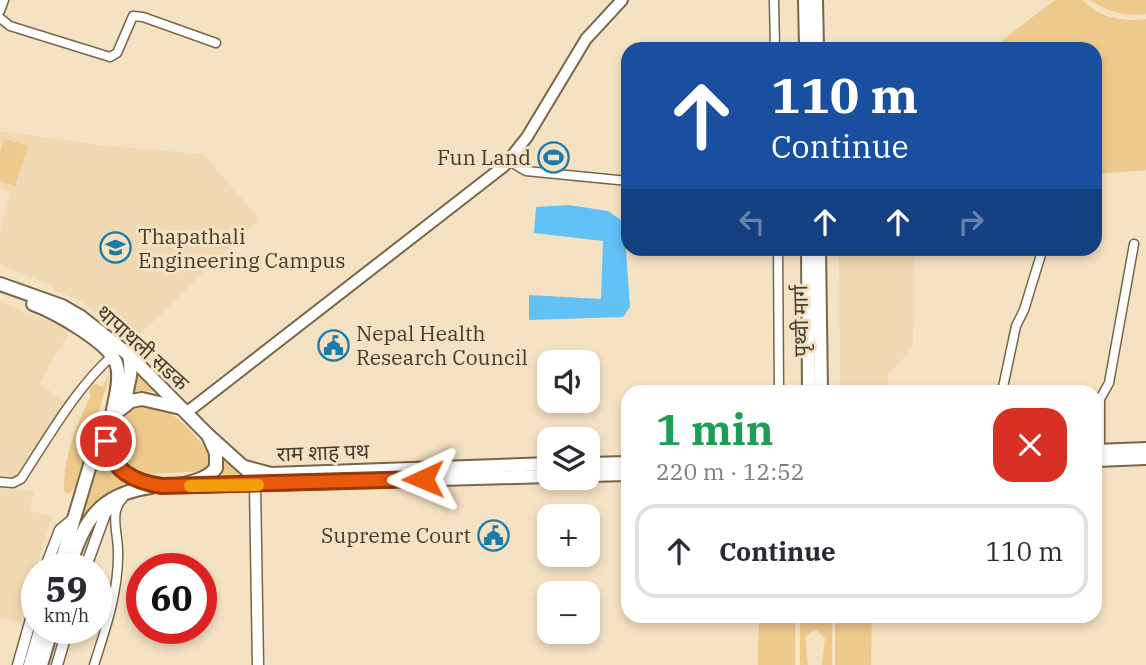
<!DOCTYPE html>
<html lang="en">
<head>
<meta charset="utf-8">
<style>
  body { margin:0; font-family:"IBM Plex Serif","Noto Sans Devanagari",serif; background:#f2f2f3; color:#2b2b33; height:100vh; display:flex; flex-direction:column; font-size:26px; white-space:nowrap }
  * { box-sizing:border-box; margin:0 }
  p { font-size:23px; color:#7c7c81 }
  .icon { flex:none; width:38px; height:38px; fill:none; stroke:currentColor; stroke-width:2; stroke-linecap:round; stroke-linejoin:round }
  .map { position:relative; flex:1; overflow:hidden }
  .side { position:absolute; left:621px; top:385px; width:481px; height:238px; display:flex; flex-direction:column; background:#fff; border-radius:21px; box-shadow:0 4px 10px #0003 }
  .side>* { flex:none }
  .top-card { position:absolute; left:621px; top:42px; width:481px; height:214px; border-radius:21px; box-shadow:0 4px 10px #0003; background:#1a4fa0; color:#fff; overflow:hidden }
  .buttons { position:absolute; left:537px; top:350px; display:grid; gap:14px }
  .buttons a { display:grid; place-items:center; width:63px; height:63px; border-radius:14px; background:#fff; box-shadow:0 4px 10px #0003; font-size:35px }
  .speed { position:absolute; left:21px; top:553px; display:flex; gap:14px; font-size:35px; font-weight:700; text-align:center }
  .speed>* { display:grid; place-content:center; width:91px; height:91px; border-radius:50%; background:#fff; box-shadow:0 4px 10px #0003; line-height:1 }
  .speed small { font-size:18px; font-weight:400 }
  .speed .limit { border:10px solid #d22; background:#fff; color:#111 }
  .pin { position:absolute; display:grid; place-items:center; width:60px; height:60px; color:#fff; margin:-30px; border:4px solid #fff; border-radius:50%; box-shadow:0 2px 7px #0007 }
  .me { position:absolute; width:77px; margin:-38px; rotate:269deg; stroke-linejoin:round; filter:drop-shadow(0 0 5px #0008) }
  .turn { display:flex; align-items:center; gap:24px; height:147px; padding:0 35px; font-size:32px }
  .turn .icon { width:91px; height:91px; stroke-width:2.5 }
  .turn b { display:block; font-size:49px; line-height:60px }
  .lanes { display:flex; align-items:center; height:66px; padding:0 35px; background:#0003; justify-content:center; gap:35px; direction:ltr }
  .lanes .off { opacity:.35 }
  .round { display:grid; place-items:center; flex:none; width:74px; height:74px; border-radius:21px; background:#f2f2f3 }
  .head { display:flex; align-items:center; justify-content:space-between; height:119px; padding:0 35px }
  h1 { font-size:42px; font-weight:700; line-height:52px; color:#1e9e55 }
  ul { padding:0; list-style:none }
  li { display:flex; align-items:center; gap:21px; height:94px; margin:0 14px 10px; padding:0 21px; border:4px solid #e1e1e2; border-radius:21px }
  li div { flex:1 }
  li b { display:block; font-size:26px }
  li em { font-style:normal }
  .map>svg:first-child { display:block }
  .built { fill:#efd8b2 }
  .green { fill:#edc98c }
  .water { fill:#62c1f7 }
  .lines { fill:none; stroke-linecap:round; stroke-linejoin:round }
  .minor-casing { stroke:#77664a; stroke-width:11 }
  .tertiary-casing { stroke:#77664a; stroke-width:13 }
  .secondary-casing { stroke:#77664a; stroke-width:14 }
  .primary-casing { stroke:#77664a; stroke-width:16 }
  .trunk-casing { stroke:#77664a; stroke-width:16 }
  .minor { stroke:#fff; stroke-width:8 }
  .tertiary { stroke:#fff; stroke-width:10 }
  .secondary { stroke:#fff; stroke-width:10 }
  .primary { stroke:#fff; stroke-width:12 }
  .trunk { stroke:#fff; stroke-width:12 }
  .route-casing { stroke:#983908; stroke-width:18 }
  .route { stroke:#ea580c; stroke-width:12 }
  .slow { stroke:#f59e0b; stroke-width:12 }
  .labels { text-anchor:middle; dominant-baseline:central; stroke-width:6; stroke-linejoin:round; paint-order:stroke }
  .poi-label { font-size:21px; fill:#433c2f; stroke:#f5e2c3; text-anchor:end }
  .street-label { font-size:21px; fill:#433c2f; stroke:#f5e2c3 }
</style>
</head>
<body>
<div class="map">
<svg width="1146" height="665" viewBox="0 0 1146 665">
  <rect width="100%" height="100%" fill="#f5e2c3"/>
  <g class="built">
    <polygon points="0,131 107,146 203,154 257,216 257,222 132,342 125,342 103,319 81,301 54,290 52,286 0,264 0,232 10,192 0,188"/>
    <polygon points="839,249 915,249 913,347 888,375 888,392 840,392"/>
    <polygon points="0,302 70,330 39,384 67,402 17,481 0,480"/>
    <polygon points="0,488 34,492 29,510 52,517 19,622 0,617"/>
  </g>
  <g class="green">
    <path d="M 1055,0 L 1083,0 C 1100,18 1122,22 1146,19 L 1146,170 L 1096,174 L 1096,49 L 991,49 Z"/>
    <path d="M 1089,0 L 1146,0 L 1146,14 C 1123,17 1109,11 1089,0 Z"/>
    <polygon points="4,139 28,146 15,186 0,181 0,153"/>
    <polygon points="135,369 157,392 143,391 131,393"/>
    <path d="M 108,376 L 109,376 L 78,483 L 69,494 L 64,492 C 63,458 76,425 91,396 L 89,390 L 92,385 L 97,384 L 102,387 Z"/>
    <path d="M 139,403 C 148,405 159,407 167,411 C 183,421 207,446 213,463 L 205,471 L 150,474 L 126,466 C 115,454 108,432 120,417 C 124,411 133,407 139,403 Z"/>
    <polygon points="99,456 109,471 133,485 105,496 82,518"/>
    <polygon points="223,456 247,479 214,479 223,469"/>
    <polygon points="759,616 795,616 795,665 758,665"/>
    <polygon points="800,616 832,616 832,665 822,665 825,638 816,630 810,632 805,638 808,665 800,665"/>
    <polygon points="835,616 872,616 871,665 835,665"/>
  </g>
  <polygon class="water" points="569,205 608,211 624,222 630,307 623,317 529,320 529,295 601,299 603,241 534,233 536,207"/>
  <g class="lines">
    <defs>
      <g id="minor">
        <polyline points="774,0 775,49"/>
        <polyline points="0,11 4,0"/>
        <polyline points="0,18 10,26 110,57 117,53 133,16 143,17 216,43"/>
        <polyline points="509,161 526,171 628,181"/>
        <polyline points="778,248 779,392"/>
        <polyline points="1002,392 1016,326 1024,310 1043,248"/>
        <polyline points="1100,451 1100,399 1109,383 1134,244"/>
        <path d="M 0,482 L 13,483 L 21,479 C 48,438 76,388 112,356"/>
        <path d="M 94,665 C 106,628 119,590 118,551 C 118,533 109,512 123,498"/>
      </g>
      <g id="tertiary">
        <polyline points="255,485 258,665"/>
        <polyline points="45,569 60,530 72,520"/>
        <polyline points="85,569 105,514 114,502"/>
        <polyline points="18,665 37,598"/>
        <polyline points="57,665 68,628"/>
      </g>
      <polyline id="secondary" points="186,413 504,166 527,137 586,39 622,0"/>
      <g id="primary">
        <polyline points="805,0 806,49"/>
        <polyline points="816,0 817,49"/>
        <polyline points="808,248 809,392"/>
        <polyline points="819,248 821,392"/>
        <polyline points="208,435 249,472"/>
        <polyline points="1096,451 1146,449"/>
        <polyline points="1096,460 1146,458"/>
        <polyline points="588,464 628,463"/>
        <polyline points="245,467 271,474 550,464"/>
        <polyline points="588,475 628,474"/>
        <polyline points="186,486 550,476"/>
      </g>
      <g id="trunk">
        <path d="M 0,284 L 62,306 L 81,317 L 129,355 L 208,435 L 216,453 L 216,468 C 209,477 199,480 188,483 C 145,493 100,473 107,423"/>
        <path d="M 33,304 C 54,312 112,343 117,366 C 121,381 114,401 112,416"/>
        <path d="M 126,405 C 125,384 134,379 129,355"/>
        <polyline points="59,569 93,455 112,416 131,401 142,399 181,408"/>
        <path d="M 69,569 C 83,522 98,494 151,487"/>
        <polyline points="30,665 41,628"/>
        <polyline points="41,665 52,628"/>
      </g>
    </defs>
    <use href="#minor" class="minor-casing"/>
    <use href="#tertiary" class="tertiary-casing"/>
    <use href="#secondary" class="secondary-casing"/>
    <use href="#primary" class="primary-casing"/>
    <use href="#trunk" class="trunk-casing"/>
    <use href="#minor" class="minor"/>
    <use href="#tertiary" class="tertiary"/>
    <use href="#secondary" class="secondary"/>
    <use href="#primary" class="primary"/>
    <use href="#trunk" class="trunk"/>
  </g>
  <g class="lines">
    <defs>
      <path id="route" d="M 106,441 C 112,471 134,482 162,486 L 423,479"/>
    </defs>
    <use href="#route" class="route-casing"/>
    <use href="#route" class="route"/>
    <polyline class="slow" points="190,486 258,485"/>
  </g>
  <defs>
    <symbol id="stadium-ring" viewBox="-11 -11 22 22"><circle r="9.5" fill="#f5e2c3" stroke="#1e7ba8" stroke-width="1.5"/><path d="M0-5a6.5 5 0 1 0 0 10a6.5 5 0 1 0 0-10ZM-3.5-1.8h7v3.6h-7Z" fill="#1e7ba8"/></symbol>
    <symbol id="university-ring" viewBox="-11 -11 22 22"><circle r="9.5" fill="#f5e2c3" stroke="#1e7ba8" stroke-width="1.5"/><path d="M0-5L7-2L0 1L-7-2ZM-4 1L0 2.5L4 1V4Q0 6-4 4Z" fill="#1e7ba8"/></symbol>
    <symbol id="civic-ring" viewBox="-11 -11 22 22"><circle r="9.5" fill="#f5e2c3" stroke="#1e7ba8" stroke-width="1.5"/><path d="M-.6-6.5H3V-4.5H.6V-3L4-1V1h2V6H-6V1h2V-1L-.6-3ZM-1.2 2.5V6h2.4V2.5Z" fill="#1e7ba8"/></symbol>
  </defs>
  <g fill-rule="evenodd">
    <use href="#stadium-ring" x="536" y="140" width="35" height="35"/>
    <use href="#university-ring" x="98" y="230" width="35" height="35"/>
    <use href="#civic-ring" x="316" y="328" width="35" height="35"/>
    <use href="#civic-ring" x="476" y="518" width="35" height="35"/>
  </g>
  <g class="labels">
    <g class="poi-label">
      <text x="531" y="157">Fun Land</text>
      <text x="138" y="236" text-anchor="start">Thapathali<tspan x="138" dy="24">Engineering Campus</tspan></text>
      <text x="356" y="333" text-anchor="start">Nepal Health<tspan x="356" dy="24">Research Council</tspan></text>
      <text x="471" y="535">Supreme Court</text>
    </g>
    <g class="street-label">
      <text transform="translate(800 321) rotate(-91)">पृथ्वी मार्ग</text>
      <text transform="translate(143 347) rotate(42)">थापाथली सडक</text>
      <text transform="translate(323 452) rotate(-2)">राम शाह पथ</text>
    </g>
  </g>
</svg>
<div class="buttons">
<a><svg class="icon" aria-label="sound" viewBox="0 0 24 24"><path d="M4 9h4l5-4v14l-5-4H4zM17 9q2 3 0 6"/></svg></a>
<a><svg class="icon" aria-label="layers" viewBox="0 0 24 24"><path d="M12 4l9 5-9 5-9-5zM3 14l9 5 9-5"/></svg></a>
<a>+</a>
<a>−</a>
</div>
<div class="speed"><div>59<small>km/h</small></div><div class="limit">60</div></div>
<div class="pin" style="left:106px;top:441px;background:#d93025"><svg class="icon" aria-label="arrive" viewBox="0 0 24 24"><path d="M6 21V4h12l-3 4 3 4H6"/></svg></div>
<svg class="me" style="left:423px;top:479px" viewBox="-20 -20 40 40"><path d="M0-17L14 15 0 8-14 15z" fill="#ea580c" stroke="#fff" stroke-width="4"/></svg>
<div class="top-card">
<div class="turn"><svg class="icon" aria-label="ahead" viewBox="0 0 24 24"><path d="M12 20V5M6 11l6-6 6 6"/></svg><div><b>110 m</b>Continue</div></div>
<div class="lanes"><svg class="icon off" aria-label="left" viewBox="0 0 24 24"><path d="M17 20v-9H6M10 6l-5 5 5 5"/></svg><svg class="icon" aria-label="ahead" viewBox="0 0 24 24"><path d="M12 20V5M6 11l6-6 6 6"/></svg><svg class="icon" aria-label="ahead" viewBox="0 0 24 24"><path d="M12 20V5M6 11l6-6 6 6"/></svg><svg class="icon off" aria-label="right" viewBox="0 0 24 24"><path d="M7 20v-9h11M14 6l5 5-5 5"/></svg></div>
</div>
<section class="side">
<div class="head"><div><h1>1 min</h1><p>220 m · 12:52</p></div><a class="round" style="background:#d93025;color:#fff"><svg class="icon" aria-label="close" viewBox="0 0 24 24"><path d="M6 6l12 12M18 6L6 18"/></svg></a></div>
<ul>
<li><svg class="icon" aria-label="ahead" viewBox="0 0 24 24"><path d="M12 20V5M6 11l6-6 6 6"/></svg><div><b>Continue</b></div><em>110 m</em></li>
</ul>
</section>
</div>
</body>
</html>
